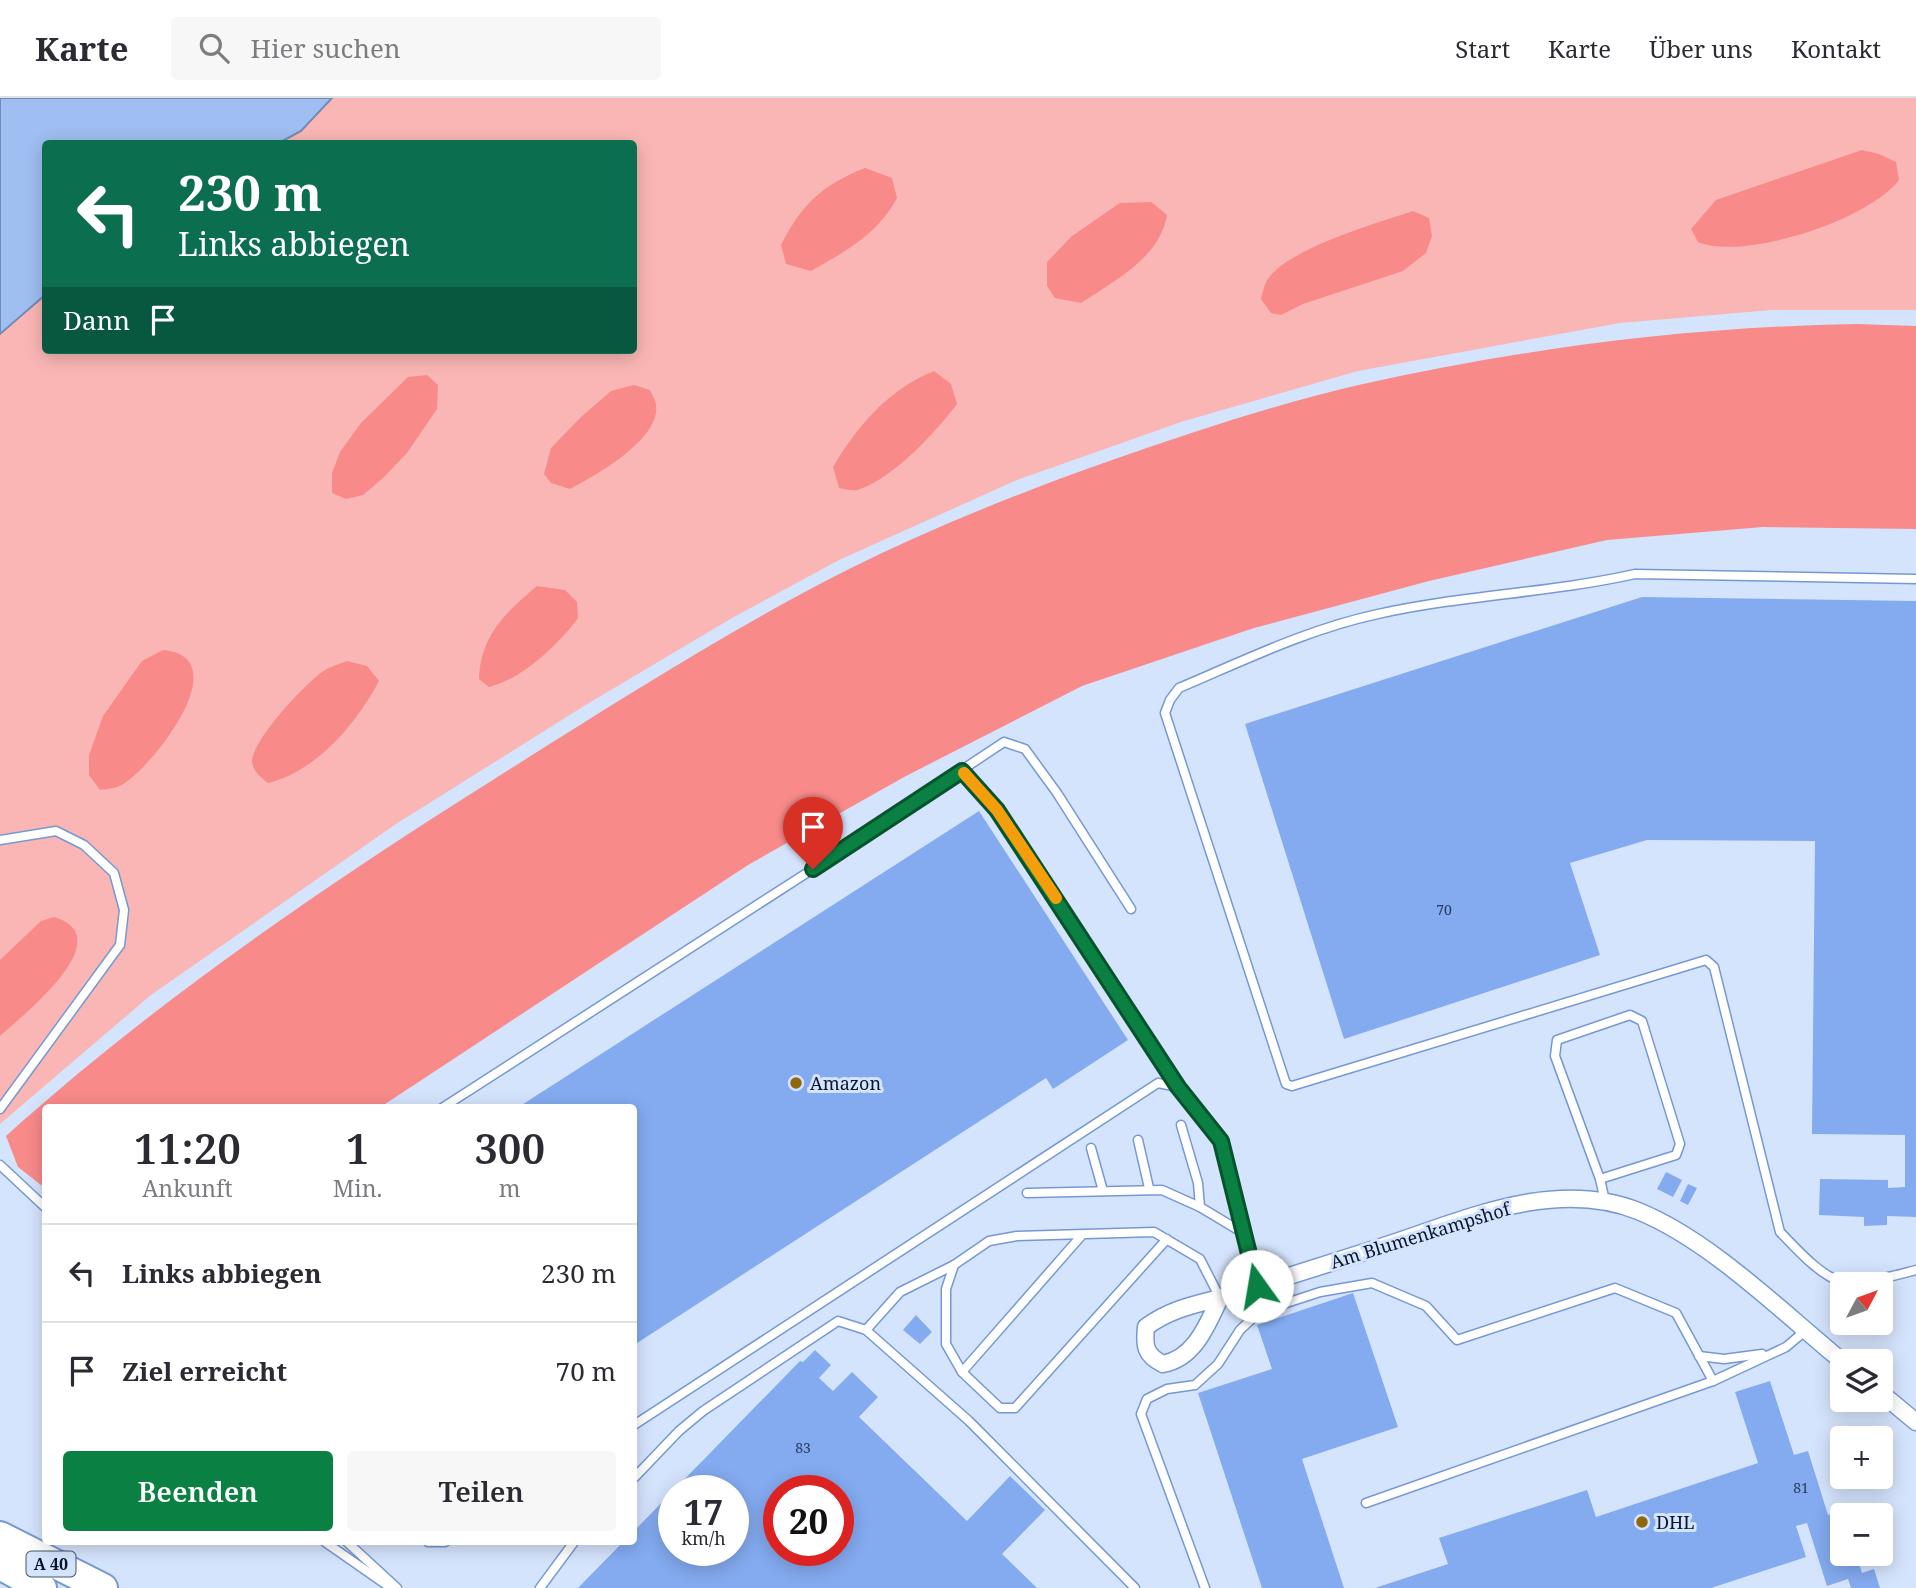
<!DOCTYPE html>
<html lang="de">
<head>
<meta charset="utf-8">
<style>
  body { margin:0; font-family:"Noto Serif",serif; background:#f7f7f7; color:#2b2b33; height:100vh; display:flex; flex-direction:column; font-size:26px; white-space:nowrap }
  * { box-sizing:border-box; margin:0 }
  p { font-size:23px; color:#7c7c81 }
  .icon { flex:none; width:38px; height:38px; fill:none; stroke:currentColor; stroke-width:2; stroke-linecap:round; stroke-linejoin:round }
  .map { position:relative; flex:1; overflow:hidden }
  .panel { position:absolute; left:42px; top:1006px; width:595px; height:441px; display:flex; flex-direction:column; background:#fff; border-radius:7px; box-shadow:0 4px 18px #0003 }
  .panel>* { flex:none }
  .guide { position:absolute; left:42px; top:42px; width:595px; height:214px; border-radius:7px; box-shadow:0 4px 18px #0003; background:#0b6e4f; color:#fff; overflow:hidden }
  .needle { width:46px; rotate:49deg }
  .fabs { position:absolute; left:1830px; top:1174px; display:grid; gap:14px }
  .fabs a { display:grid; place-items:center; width:63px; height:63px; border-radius:7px; background:#fff; box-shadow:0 4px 18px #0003; font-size:35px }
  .speed { position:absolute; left:658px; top:1377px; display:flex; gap:14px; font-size:35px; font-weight:700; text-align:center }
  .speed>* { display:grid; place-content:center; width:91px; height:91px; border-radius:50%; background:#fff; box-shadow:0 4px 18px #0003; line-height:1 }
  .speed small { font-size:18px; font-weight:400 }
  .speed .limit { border:10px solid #d22; background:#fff; color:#111 }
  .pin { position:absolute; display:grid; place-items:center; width:60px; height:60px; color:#fff; margin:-72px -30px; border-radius:50% 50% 50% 0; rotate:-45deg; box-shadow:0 0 7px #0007 }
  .pin .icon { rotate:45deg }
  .me { position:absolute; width:77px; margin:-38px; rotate:347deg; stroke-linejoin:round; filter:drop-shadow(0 0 5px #0008) }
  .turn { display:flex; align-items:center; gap:24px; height:147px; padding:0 21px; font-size:32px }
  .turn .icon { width:91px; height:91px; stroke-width:2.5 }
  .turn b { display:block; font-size:49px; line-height:60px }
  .then { display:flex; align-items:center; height:66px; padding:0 21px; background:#0003; gap:14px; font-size:26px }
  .eta { display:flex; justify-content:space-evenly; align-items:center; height:119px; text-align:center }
  .eta b { font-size:42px; font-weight:600; line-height:49px }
  .button { display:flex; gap:14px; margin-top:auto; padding:14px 21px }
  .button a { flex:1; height:80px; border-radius:7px; background:#0b8043; color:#fff; font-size:28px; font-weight:600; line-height:80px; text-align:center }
  .button a+a { background:#f7f7f7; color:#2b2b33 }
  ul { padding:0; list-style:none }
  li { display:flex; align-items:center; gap:21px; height:98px; padding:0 21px; border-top:2px solid #e1e1e2 }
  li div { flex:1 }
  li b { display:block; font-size:26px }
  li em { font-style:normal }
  header { display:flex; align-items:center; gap:42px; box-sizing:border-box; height:98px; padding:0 35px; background:#fff; border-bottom:2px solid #e1e1e2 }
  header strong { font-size:33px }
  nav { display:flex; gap:38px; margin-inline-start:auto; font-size:24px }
  .search { width:490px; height:63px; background:#f7f7f7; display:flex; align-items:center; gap:18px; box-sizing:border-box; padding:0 24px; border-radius:7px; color:#7c7c81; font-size:26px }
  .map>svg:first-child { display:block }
  .green { fill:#fab6b4 }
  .forest { fill:#f98a8a }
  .water { fill:#9fbef1; stroke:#728bb6; stroke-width:2 }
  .building { fill:#84abf0; fill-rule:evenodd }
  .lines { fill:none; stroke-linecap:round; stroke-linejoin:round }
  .lane-casing { stroke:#7598d3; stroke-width:11 }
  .street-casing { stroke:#7598d3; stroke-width:19 }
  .highway-casing { stroke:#7598d3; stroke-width:32 }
  .lane { stroke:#fff; stroke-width:8 }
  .street { stroke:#fff; stroke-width:16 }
  .highway { stroke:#fff; stroke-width:28 }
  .route-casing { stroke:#07532c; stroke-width:18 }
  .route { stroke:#0b8043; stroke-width:12 }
  .slow { stroke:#f59e0b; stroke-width:12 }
  .poi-dot { fill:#8f680e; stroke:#d5e4fd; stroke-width:2.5 }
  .labels { text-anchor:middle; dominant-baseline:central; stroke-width:6; stroke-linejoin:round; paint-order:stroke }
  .number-label { font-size:14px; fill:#283a5d }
  .shield { fill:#d5e4fd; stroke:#46536b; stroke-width:2 }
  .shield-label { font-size:16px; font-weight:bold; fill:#09152c }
  .poi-label { font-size:18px; fill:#09152c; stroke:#d5e4fd; text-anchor:start }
  .street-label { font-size:18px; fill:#09152c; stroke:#d5e4fd }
</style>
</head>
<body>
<header>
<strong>Karte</strong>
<div class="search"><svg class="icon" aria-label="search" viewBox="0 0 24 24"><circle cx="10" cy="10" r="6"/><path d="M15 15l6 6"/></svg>Hier suchen</div>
<nav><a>Start</a><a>Karte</a><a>Über uns</a><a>Kontakt</a></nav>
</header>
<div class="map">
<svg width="1916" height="1490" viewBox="0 0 1916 1490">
  <rect width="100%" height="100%" fill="#d5e4fd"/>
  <polygon class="green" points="332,0 1916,0 1916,212 1772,212 1620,225 1358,273 1184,323 1017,382 839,462 732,520 584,608 396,726 151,897 0,1026 0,236 45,197 46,252 634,252 634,46 279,45 301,33"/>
  <g class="forest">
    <path d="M 1862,52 L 1879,56 L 1896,64 L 1899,82 C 1869,122 1744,163 1698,144 L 1691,131 L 1716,102 Z"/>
    <path d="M 865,70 L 892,80 L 897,100 C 878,136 846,153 811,173 L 786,166 L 781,147 C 802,106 822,87 865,70 Z"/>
    <path d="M 1151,104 L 1167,117 C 1160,160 1114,183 1081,205 L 1055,200 L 1047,188 L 1047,164 L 1072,138 L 1120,105 Z"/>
    <path d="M 1413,113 L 1429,120 L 1432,138 L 1426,155 L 1403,173 L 1303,206 L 1281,217 L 1271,215 L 1261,201 C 1263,195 1264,186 1268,181 C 1289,150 1377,125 1413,113 Z"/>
    <path d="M 1856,226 L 1916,228 L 1916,431 L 1763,429 L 1607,442 L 1429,483 L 1254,530 L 1082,588 L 906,678 L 748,767 L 379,1010 L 46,1010 L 45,1090 L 18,1069 L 6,1038 C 158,901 326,787 499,678 C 613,606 727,533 847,472 C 933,429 1024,393 1115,361 C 1196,333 1279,305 1363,286 C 1525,250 1690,229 1856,226 Z"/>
    <path d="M 934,273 L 951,286 L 957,306 C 936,334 893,380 860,391 C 854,394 846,391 839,390 L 833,369 C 858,327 888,292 934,273 Z"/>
    <polygon points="427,277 438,287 437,311 407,355 383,380 363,397 346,401 332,395 332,375 340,354 361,325 408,279"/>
    <path d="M 634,287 L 650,292 C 652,297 656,303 656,307 C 661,341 595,378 570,391 L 551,385 L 544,376 L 551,350 L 581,319 L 611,293 Z"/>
    <path d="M 537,488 L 565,492 L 577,504 L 578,520 C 558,547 522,581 489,589 L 479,581 C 480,538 506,514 537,488 Z"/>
    <path d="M 163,552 C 238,559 155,665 125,685 C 118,690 108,691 100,692 L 89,677 L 89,657 L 103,618 L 142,563 Z"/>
    <path d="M 347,563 L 367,568 L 379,583 C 356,626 317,673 268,685 C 261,680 253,673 252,664 C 251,643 305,586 322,574 C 329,569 339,566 347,563 Z"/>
    <path d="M 54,819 C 122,839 23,917 0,938 L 0,862 L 41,823 Z"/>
  </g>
  <polygon class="water" points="0,0 332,0 301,33 279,45 46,46 45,197 0,236"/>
  <g class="building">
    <polygon points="1642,499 1916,503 1916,1119 1887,1118 1887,1127 1864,1128 1864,1119 1819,1117 1820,1081 1888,1082 1888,1090 1905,1089 1905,1037 1812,1036 1815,743 1647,742 1570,765 1600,857 1344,941 1245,626"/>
    <polygon points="979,713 1128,942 1053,991 1046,980 634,1247 634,1010 517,1010"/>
    <polygon points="1666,1074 1682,1082 1673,1099 1657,1091"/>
    <polygon points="1688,1086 1697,1090 1688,1107 1680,1103"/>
    <polygon points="1353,1195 1398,1329 1302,1361 1344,1490 1262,1490 1198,1295 1272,1271 1257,1227"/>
    <polygon points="916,1217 932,1234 920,1246 903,1232"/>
    <path d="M 815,1252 L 831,1267 L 819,1280 L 833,1293 L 852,1274 L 878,1299 L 859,1319 L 967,1423 L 1010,1378 L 1045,1412 L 1002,1456 L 1037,1490 L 578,1490 L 623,1444 L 634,1444 L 634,1433 L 800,1263 L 803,1264 ZM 674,1393 L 733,1393 L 733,1452 L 674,1452 ZM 779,1393 L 838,1393 L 838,1452 L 779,1452 Z"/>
    <polygon points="1770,1283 1794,1357 1808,1353 1828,1417 1842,1413 1843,1456 1856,1456 1862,1475 1874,1471 1880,1490 1851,1490 1848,1481 1827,1488 1807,1425 1796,1428 1806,1459 1711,1490 1375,1490 1448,1466 1439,1440 1587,1392 1596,1419 1758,1365 1735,1294"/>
  </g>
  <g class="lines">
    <defs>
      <g id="lane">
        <path d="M 1916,481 L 1635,476 C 1550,495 1463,497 1378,516 C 1308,531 1245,562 1179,590 L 1170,602 L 1165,615 L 1286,986 L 1292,988 L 1706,862 L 1714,869 L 1780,1134 C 1794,1148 1819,1177 1840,1183 C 1860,1188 1896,1177 1916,1172"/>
        <polyline points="962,672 997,712 1178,989"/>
        <polyline points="0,742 56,733 84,747 114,775 124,812 120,847 0,1011"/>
        <polyline points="442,1010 813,771 1004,644 1025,651 1057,695 1131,811"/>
        <polyline points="1181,1027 1198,1085 1200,1109"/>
        <polyline points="1138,1042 1149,1090"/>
        <polyline points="1091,1050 1103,1093"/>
        <polyline points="0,1067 46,1110"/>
        <polyline points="1600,1081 1676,1057 1680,1046 1642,923 1630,917 1557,942 1555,958 1600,1081 1605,1103"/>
        <polyline points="1027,1095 1162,1092 1200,1109 1245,1136 1257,1188"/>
        <polyline points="1167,1141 1015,1310 1000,1310 962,1274 946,1246 946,1191 954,1167 989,1143 1017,1138 1154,1134 1200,1161 1220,1200"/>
        <polyline points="866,1232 900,1194 954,1167"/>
        <polyline points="1699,1258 1724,1261 1762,1256"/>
        <polyline points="962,1274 1082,1137"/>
        <polyline points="1713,1283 1786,1249 1805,1233"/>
        <polyline points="634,1327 1158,985 1178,989 1221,1043 1245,1136"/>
        <polyline points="634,1380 679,1333 703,1313 838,1223 866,1232 969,1323 1135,1490"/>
        <polyline points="325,1444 391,1490"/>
        <polyline points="347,1444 397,1490"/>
        <polyline points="428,1444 445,1444"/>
        <polyline points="540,1490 574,1444"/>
        <polyline points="1205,1490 1141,1316 1147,1301 1167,1291 1195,1287 1218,1266 1240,1232 1259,1214 1320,1194 1372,1185 1426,1208 1457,1242 1615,1190 1676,1215 1713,1283 1366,1405"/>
      </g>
      <g id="street">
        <path d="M 1220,1200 C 1207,1227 1195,1260 1163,1266 C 1145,1257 1144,1248 1146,1229 C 1169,1212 1192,1207 1220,1200 C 1275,1182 1331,1165 1387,1147 C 1466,1121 1555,1080 1638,1113 C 1710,1142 1782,1214 1843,1264"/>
        <polyline points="1881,1295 1916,1324"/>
      </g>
      <g id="highway">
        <polyline points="0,1438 103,1490"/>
        <polyline points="0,1467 42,1490"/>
      </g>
    </defs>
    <use href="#lane" class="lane-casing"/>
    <use href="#street" class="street-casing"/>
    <use href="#highway" class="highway-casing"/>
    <use href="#lane" class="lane"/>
    <use href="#street" class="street"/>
    <use href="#highway" class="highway"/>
  </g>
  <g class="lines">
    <defs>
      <polyline id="route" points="813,771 962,673 997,712 1178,989 1221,1043 1257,1188"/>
    </defs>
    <use href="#route" class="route-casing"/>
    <use href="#route" class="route"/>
    <polyline class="slow" points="964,675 997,712 1056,800"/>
  </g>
  <g class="poi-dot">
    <circle cx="796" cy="985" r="7"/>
    <circle cx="1642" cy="1424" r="7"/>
  </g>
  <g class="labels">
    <g class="number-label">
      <text x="1444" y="811">70</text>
      <text x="803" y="1349">83</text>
      <text x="1801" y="1389">81</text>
    </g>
    <rect class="shield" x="26.5" y="1453.5" width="49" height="25" rx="5"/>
    <g class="shield-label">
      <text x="51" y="1466">A 40</text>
    </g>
    <g class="poi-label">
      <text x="810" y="985">Amazon</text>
      <text x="1656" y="1424">DHL</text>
    </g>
    <g class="street-label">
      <text transform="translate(1420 1137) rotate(-17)">Am Blumenkampshof</text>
    </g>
  </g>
</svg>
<div class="fabs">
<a><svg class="needle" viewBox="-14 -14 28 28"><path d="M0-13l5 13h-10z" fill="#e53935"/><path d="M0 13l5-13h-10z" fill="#7c7c81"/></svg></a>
<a><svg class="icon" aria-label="layers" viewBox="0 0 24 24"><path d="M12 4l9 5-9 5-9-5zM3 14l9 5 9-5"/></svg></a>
<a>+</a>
<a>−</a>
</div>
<div class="speed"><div>17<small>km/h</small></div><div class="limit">20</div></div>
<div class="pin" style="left:813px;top:771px;background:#d93025"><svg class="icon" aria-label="arrive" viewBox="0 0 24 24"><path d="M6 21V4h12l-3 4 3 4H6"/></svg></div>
<svg class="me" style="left:1257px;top:1188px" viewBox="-20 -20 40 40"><circle r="19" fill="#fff"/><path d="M0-13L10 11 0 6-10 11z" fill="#0b8043"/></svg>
<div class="guide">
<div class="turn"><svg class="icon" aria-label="left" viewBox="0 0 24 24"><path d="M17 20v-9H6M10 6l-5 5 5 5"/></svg><div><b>230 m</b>Links abbiegen</div></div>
<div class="then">Dann<svg class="icon" aria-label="arrive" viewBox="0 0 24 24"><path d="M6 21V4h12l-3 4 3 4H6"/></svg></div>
</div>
<section class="panel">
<div class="eta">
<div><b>11:20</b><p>Ankunft</p></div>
<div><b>1</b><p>Min.</p></div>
<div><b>300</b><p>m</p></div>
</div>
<ul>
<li><svg class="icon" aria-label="left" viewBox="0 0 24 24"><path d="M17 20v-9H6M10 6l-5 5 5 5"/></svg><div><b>Links abbiegen</b></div><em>230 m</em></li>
<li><svg class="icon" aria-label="arrive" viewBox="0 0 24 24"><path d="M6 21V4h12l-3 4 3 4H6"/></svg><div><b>Ziel erreicht</b></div><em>70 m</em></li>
</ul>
<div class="button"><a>Beenden</a><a>Teilen</a></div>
</section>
</div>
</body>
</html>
